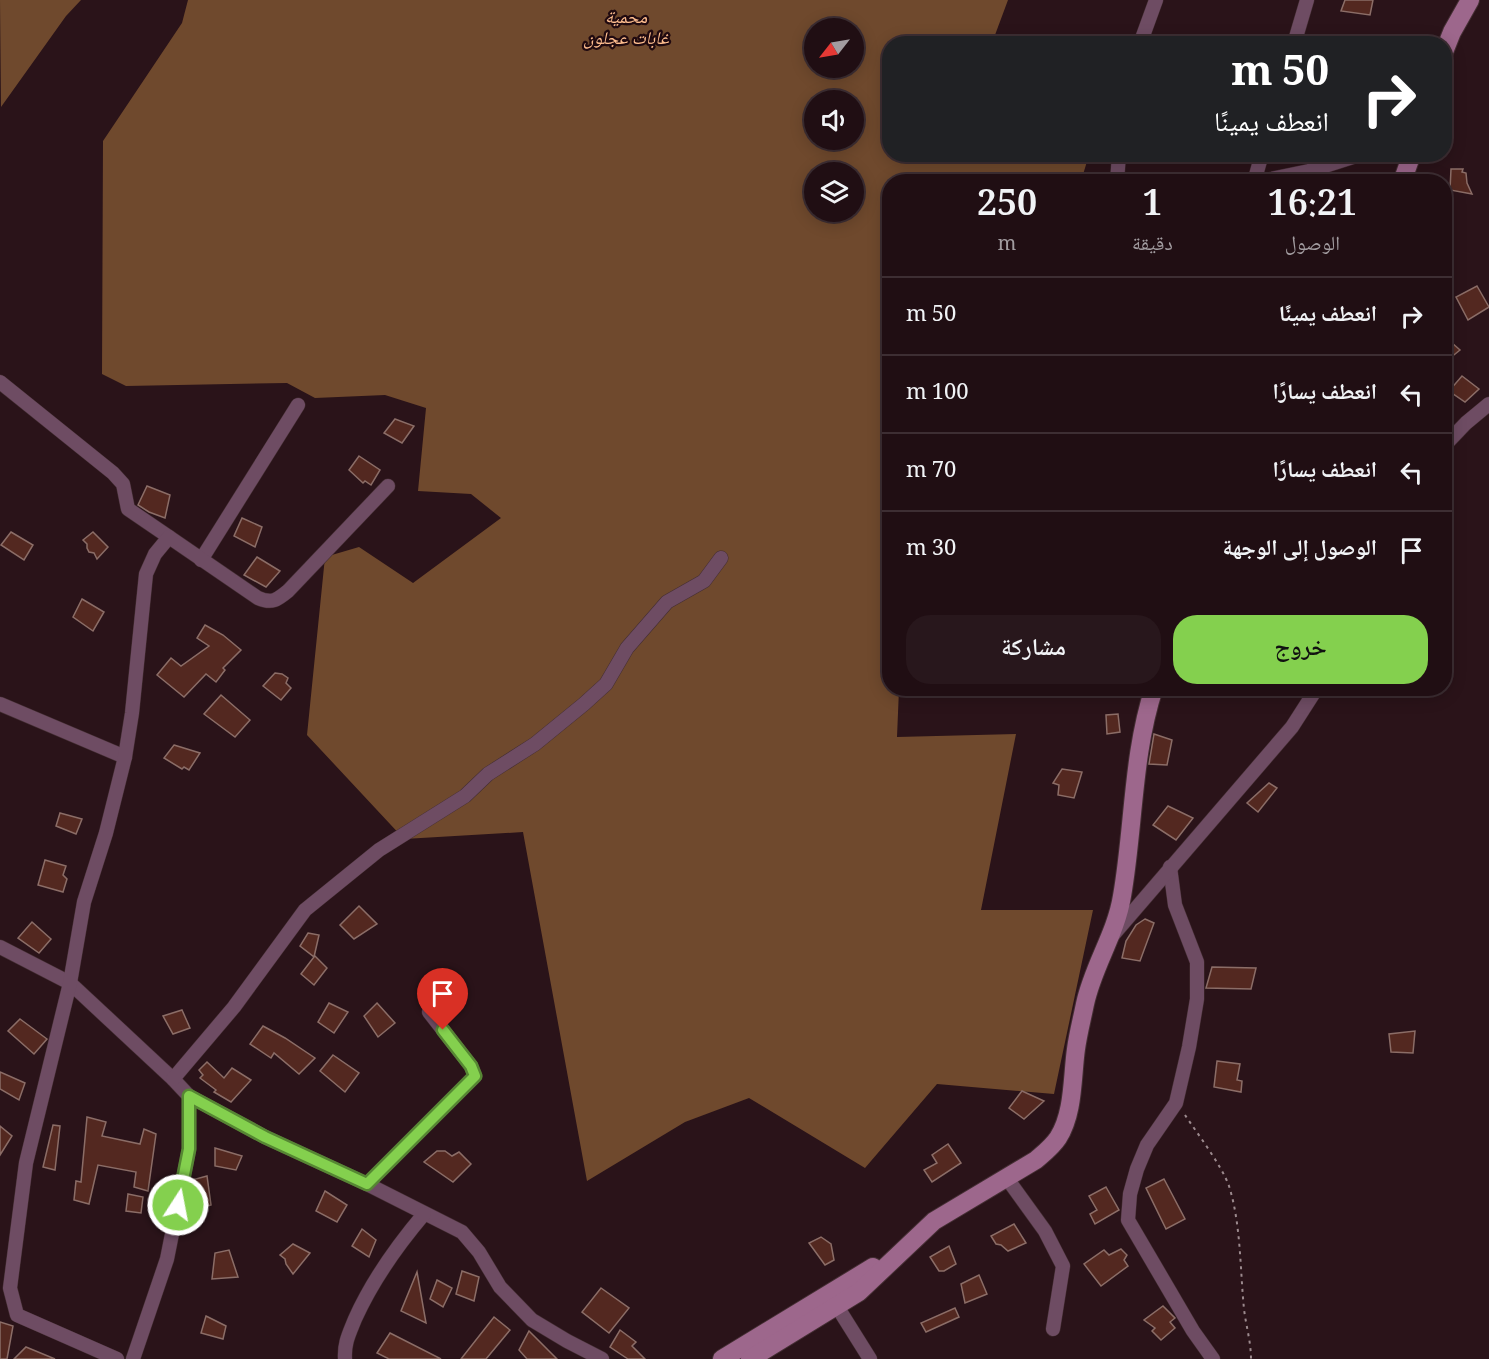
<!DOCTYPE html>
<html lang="ar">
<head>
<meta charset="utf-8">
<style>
  body { margin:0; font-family:Georgia,"Noto Naskh Arabic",serif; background:#28171c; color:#f1f3f6; direction:rtl; height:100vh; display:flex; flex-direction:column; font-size:22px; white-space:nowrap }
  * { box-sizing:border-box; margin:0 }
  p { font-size:20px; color:#a29ca0 }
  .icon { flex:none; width:33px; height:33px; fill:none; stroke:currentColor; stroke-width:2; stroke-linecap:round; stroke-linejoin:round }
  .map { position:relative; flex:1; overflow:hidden; direction:ltr }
  .drawer { position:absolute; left:882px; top:174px; width:570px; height:522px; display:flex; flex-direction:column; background:#200e13; border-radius:24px; box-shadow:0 3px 15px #0003,0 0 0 2px #3d2e33; direction:rtl }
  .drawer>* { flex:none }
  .banner { position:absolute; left:882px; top:36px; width:570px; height:126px; border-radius:24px; box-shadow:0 3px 15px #0003,0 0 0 2px #3d2e33; direction:rtl; background:#202124; color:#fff; overflow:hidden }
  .needle { width:39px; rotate:239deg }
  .tools { position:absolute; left:804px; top:18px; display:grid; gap:12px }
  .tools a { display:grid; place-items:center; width:60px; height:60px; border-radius:50%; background:#200e13; box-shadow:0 3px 15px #0003,0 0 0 2px #3d2e33; font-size:30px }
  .pin { position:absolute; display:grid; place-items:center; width:51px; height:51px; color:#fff; margin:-62px -26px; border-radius:50% 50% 50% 0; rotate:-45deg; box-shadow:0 0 6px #0007 }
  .pin .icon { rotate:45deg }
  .me { position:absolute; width:66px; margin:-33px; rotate:11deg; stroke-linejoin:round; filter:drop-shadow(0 0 4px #0008) }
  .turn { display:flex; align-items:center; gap:21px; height:126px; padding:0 24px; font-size:27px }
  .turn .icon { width:78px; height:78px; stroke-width:2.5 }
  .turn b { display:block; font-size:42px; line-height:51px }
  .eta { display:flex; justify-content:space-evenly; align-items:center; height:102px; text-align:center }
  .eta b { font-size:36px; font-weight:600; line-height:42px }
  .button { display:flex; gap:12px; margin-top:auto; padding:12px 24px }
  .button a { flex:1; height:69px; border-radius:24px; background:#84d04e; color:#111; font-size:24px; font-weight:600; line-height:69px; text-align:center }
  .button a+a { background:#28171c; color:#f1f3f6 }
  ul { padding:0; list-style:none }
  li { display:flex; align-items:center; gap:18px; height:78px; padding:0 24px; border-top:2px solid #3d2e33 }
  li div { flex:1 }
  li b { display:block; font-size:22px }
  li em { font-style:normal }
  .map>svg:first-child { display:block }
  .forest { fill:#6f492d; fill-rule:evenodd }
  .building { fill:#532820; stroke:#8b6d67; stroke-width:1.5 }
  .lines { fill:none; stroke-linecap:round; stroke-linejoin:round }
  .street-casing { stroke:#442e33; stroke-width:15 }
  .secondary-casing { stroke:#442e33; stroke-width:20 }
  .path { stroke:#9c8a8e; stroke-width:2; stroke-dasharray:3 4.5; stroke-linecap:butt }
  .street { stroke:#6e4c63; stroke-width:14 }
  .secondary { stroke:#9d678c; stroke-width:18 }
  .route-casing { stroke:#568733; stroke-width:15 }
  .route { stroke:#84d04e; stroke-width:10 }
  .labels { text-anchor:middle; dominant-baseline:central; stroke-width:4.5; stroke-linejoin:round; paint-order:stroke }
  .park-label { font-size:18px; font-style:italic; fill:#ffbe8f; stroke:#200a10 }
</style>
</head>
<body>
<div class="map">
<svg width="1489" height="1359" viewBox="0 0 1489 1359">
  <rect width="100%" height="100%" fill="#2a1319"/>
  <g class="forest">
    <polygon points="0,0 81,0 66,16 1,107"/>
    <path d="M 188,0 L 1008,0 L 995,35 L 1003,43 L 890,44 L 890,154 L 1089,155 L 1081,181 L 890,182 L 890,688 L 899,689 L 897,737 L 1016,734 L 981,910 L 1093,910 L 1054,1094 L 937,1084 L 865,1168 L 749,1098 L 685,1122 L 587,1181 L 523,832 L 404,839 L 307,735 L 325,557 L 359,547 L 413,583 L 501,518 L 471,494 L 418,491 L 426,408 L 385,395 L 315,398 L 287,383 L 126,386 L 102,374 L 103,141 L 182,23 ZM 814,28 L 854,28 L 854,68 L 814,68 ZM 814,100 L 854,100 L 854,140 L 814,140 ZM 814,172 L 854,172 L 854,212 L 814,212 Z"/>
  </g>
  <g class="building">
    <polygon points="1345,0 1373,0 1370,15 1341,11"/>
    <polygon points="1451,169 1463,169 1462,172 1466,173 1467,183 1472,194 1450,190"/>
    <polygon points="1477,286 1489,307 1468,320 1456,297"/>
    <polygon points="1444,336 1460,350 1444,363"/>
    <polygon points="1462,376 1479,389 1465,402 1449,391"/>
    <polygon points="395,419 414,426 402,443 384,433"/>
    <polygon points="359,456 380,470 371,485 365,481 363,483 349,470"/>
    <polygon points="147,486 170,495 165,518 149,512 138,505"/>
    <polygon points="242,518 262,527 255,547 234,536"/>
    <polygon points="11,532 33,545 24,560 1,545"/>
    <polygon points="93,532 108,547 97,559 94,553 89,552 87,548 87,544 83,540"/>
    <polygon points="257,557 280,571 266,587 244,575"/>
    <polygon points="82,599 104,612 93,631 73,617"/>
    <polygon points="205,625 223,635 241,650 223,668 225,670 216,682 206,674 184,697 157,675 171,658 181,666 209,646 197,638"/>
    <polygon points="275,673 282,674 288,678 286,683 291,688 281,700 263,686"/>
    <polygon points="221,695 250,720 235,737 204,714"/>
    <polygon points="1118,714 1120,732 1107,734 1106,715"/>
    <polygon points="1154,734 1172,740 1167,765 1149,764"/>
    <polygon points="174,745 200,753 189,770 184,767 182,769 164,758"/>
    <polygon points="1062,769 1082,772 1074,798 1058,795 1059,785 1053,783"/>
    <polygon points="1269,783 1277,788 1258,812 1247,803"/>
    <polygon points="1168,806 1193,818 1176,840 1153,825"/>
    <polygon points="60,813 82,819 76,834 56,826"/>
    <polygon points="45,860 66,866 63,875 67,879 63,892 38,885"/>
    <polygon points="359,906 377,924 354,939 340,925"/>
    <polygon points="1145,919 1154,923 1140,961 1122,958 1126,941 1136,925"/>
    <polygon points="32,922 51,939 39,953 18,938"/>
    <polygon points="308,933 319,935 314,957 315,956 327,968 314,985 301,974 314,957 300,946"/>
    <polygon points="1212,967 1256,968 1251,989 1206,988"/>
    <polygon points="449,972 460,992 438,999 425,981"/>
    <polygon points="329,1003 348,1012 334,1033 318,1022"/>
    <polygon points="377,1003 395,1023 378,1037 364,1016"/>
    <polygon points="182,1010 190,1028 173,1034 163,1016"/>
    <polygon points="20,1019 47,1039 34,1054 8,1031"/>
    <polygon points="263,1026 285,1038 315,1058 299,1074 274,1053 271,1058 250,1044"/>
    <polygon points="1415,1031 1413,1053 1391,1052 1389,1034"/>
    <polygon points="333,1055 359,1073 345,1092 320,1071"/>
    <polygon points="1217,1061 1240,1064 1237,1080 1242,1081 1241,1092 1214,1087"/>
    <polygon points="207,1062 224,1078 232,1068 251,1080 231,1102 214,1092 216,1090 200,1078 203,1075 199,1070"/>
    <polygon points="0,1072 25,1083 19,1100 0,1089"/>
    <polygon points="1022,1091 1044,1101 1024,1119 1009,1108"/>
    <polygon points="87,1117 106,1122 102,1136 140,1144 144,1129 156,1134 148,1191 134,1187 136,1172 98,1165 89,1204 74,1200 76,1181 81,1182"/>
    <polygon points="53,1125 60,1126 55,1170 43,1167"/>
    <polygon points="0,1126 12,1136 0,1155"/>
    <polygon points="948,1144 961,1163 932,1182 924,1170 937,1163 932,1155"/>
    <polygon points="215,1148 242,1156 236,1170 215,1166"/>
    <polygon points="437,1151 445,1151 452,1156 459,1152 471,1164 453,1182 424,1162"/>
    <polygon points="207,1176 211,1205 193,1210 191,1187 192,1180"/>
    <polygon points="1164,1179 1185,1219 1166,1229 1146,1188"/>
    <polygon points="1106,1187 1119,1210 1095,1224 1090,1214 1097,1210 1089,1196"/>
    <polygon points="325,1191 347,1205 337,1222 316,1211"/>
    <polygon points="128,1194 143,1197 141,1213 126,1211"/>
    <polygon points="1014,1224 1026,1243 1008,1251 1001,1245 996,1244 991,1236"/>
    <polygon points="362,1229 376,1240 369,1257 352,1246"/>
    <polygon points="821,1237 831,1244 834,1260 825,1265 809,1243"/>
    <polygon points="293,1244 310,1253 293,1274 286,1264 285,1259 280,1255"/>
    <polygon points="949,1246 956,1264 944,1271 939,1271 930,1257"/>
    <polygon points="1121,1249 1127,1255 1124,1260 1128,1266 1101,1286 1084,1264 1104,1250 1109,1255"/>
    <polygon points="229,1250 238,1277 212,1279 215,1253"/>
    <polygon points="462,1271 479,1277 474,1301 456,1294"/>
    <polygon points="417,1272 426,1323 401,1311"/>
    <polygon points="979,1275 987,1294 965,1303 961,1284"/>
    <polygon points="437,1280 452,1288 443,1307 430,1299"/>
    <polygon points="601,1288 629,1308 609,1333 582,1312"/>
    <polygon points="1163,1306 1175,1318 1170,1322 1175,1328 1161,1340 1152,1331 1155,1328 1144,1320"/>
    <polygon points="955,1308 959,1317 926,1332 921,1323"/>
    <polygon points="206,1316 226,1326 223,1339 201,1333"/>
    <polygon points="494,1317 510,1330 486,1359 461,1359"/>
    <polygon points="0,1322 13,1326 7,1359 0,1359"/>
    <polygon points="620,1330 636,1342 632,1346 645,1359 628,1359 610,1347"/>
    <polygon points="529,1331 557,1359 527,1359 519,1350"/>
    <polygon points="390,1333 441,1359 389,1359 377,1353"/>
    <polygon points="26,1347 55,1359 14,1359"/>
  </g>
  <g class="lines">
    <defs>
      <g id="street">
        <polyline points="1140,44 1156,0"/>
        <polyline points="1294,44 1307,0"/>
        <polyline points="1117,182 1119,154"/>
        <polyline points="1254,182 1262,154"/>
        <polyline points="1257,182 1309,171 1362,154"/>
        <polyline points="0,382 113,473 123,484 128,509 169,537"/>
        <polyline points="1444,446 1466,423 1489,404"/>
        <polyline points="201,560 298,405"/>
        <polyline points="0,704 125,757"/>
        <polyline points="1170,867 1175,905 1197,962 1197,999 1189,1047 1176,1103 1147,1145 1137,1169 1130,1194 1128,1220 1193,1331 1213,1359"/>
        <polyline points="1113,935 1292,727 1317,688"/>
        <polyline points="0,947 70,983 173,1079 189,1096 265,1137 367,1184 462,1232 479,1252 500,1287 532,1320 567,1341 602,1359"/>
        <polyline points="173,1079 234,1007 305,910 379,850 465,796 488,774 535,744 584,704 606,684 627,648 667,602 704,581 721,558"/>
        <polyline points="1006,1177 1045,1231 1063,1266 1053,1329"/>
        <polyline points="367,1184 475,1076 471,1066 429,1012"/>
        <polyline points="833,1300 870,1359"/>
        <path d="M 117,1359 L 17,1315 L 10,1288 L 26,1163 L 70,983 L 84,902 L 106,833 L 125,757 L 132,713 L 146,574 L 155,554 L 169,537 L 258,598 C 272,604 277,600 288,591 L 388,486"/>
        <polyline points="133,1359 167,1259 189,1149 189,1096"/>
        <path d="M 345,1359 C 344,1343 349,1334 355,1319 C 373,1279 396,1247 424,1214"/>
      </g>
      <g id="secondary">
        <polyline points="1444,52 1452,32 1470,0"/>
        <polyline points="1402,182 1412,154"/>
        <polyline points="722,1359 873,1267"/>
        <path d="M 750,1359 L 859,1292 L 934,1221 L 1036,1160 C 1044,1153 1052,1147 1058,1138 C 1074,1113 1072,1077 1076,1049 C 1078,1034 1082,1019 1085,1004 C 1093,966 1116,934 1122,896 C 1134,828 1132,755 1154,688"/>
      </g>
    </defs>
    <use href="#street" class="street-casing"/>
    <use href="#secondary" class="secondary-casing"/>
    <path class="path" d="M 1185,1115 C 1197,1133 1222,1166 1229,1186 C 1241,1224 1240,1269 1244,1309 C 1246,1326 1251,1342 1251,1359"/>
    <use href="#street" class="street"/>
    <use href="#secondary" class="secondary"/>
  </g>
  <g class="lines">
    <defs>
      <polyline id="route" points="178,1205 189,1149 189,1096 265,1137 367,1184 475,1076 471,1066 443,1030"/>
    </defs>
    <use href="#route" class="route-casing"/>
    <use href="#route" class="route"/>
  </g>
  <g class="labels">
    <g class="park-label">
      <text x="626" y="19">محمية<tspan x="626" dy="21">غابات عجلون</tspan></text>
    </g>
  </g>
</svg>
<div class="tools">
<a><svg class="needle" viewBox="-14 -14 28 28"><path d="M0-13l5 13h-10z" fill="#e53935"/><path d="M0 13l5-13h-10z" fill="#a29ca0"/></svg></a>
<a><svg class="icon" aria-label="sound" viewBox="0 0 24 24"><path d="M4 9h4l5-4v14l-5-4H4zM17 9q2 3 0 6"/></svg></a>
<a><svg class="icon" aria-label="layers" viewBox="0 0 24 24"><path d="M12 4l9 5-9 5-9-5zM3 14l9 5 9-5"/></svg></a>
</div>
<div class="pin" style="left:443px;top:1030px;background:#d93025"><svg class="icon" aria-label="arrive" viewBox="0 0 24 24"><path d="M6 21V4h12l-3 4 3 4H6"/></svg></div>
<svg class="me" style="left:178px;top:1205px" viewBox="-20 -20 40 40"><circle r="17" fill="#84d04e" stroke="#fff" stroke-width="3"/><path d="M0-11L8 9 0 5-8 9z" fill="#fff"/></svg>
<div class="banner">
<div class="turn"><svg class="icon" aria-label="right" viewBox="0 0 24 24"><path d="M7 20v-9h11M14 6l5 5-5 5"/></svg><div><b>50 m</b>انعطف يمينًا</div></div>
</div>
<section class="drawer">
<div class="eta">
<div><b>16:21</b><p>الوصول</p></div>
<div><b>1</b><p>دقيقة</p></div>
<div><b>250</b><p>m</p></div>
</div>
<ul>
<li><svg class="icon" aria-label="right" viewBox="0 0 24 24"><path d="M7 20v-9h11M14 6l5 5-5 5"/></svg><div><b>انعطف يمينًا</b></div><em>50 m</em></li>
<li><svg class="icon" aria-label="left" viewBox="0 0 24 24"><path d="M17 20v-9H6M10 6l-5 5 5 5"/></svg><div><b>انعطف يسارًا</b></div><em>100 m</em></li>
<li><svg class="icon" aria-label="left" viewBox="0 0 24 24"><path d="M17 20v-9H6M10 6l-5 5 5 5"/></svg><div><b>انعطف يسارًا</b></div><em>70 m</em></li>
<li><svg class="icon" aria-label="arrive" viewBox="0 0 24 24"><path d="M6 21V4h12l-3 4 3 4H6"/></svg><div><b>الوصول إلى الوجهة</b></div><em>30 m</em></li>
</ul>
<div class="button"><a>خروج</a><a>مشاركة</a></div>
</section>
</div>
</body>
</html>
